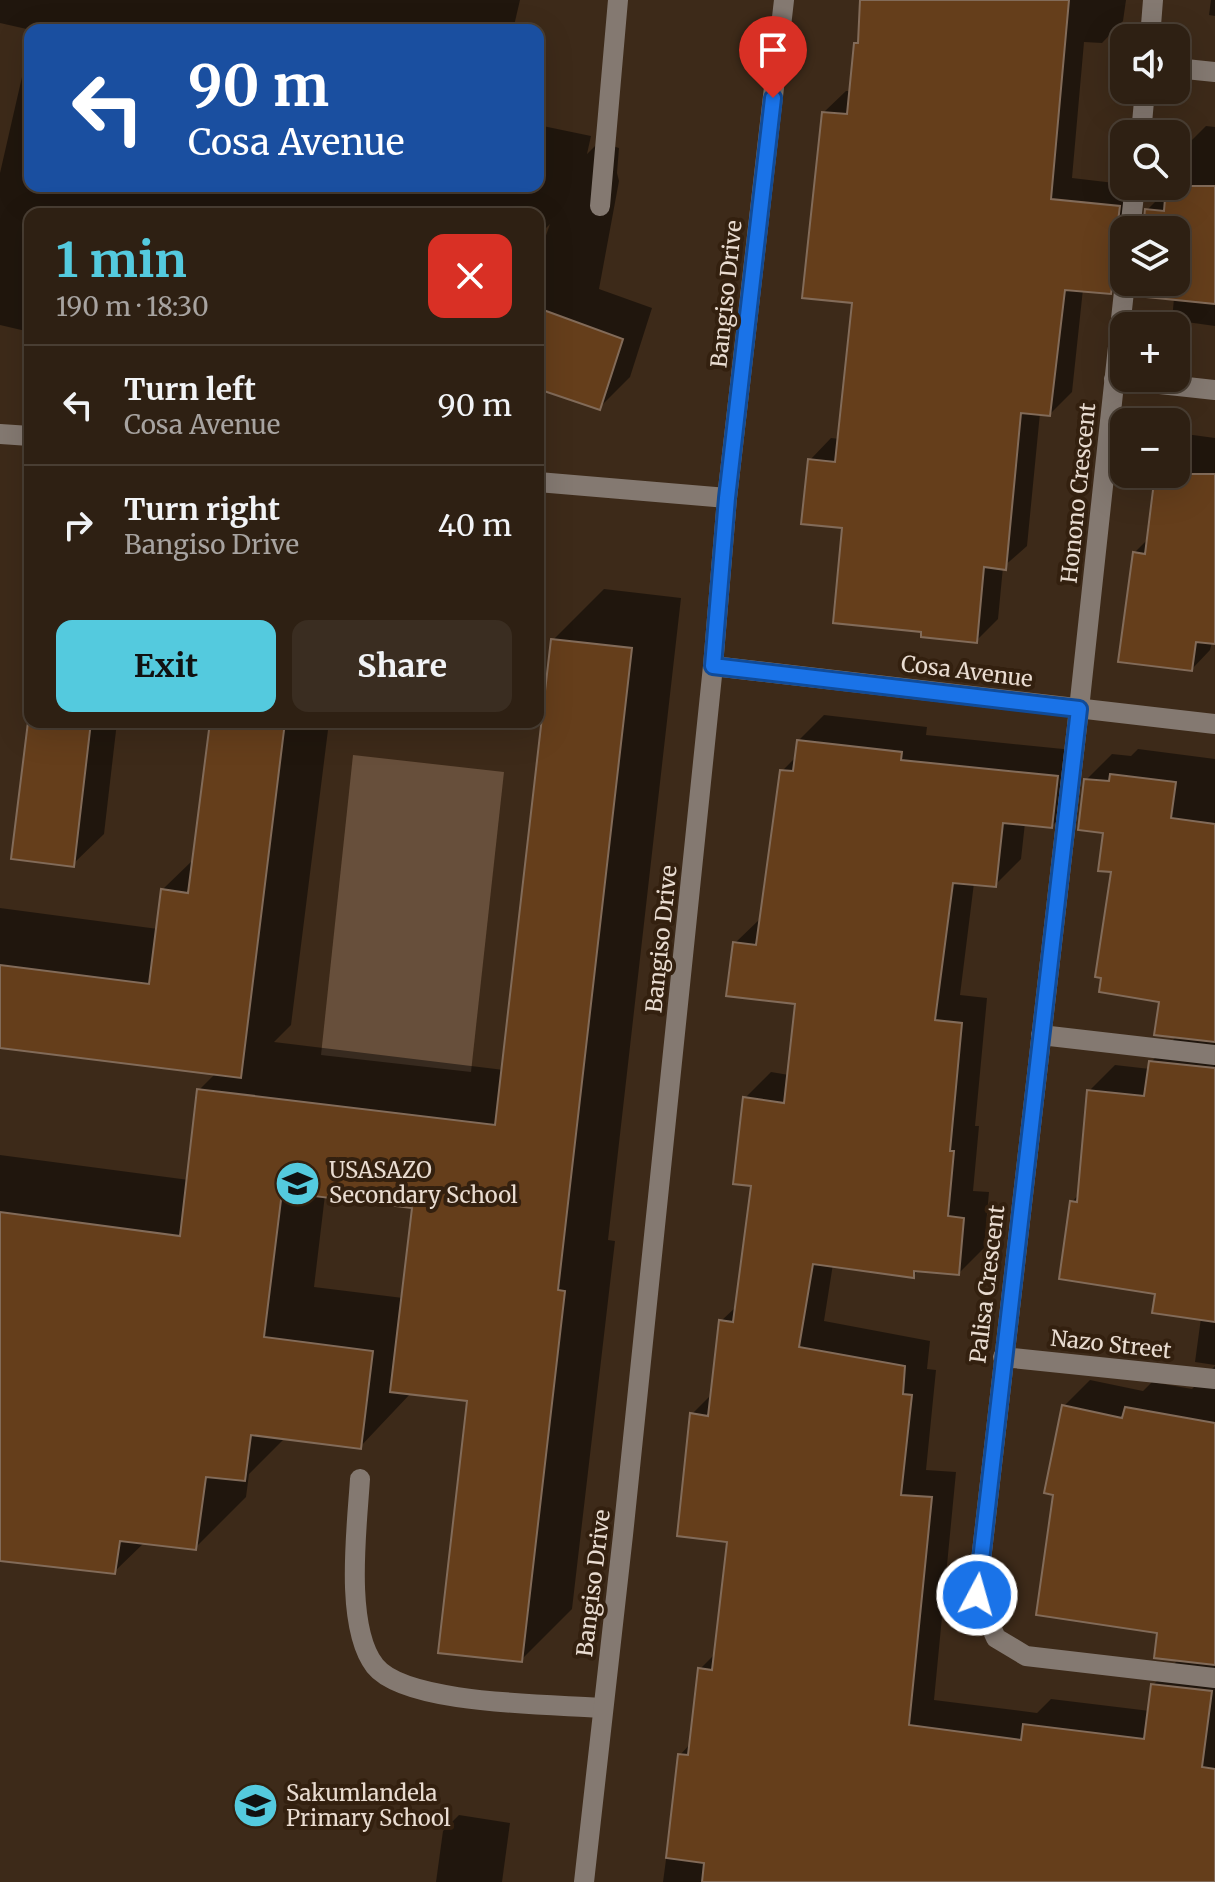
<!DOCTYPE html>
<html lang="en">
<head>
<meta charset="utf-8">
<style>
  body { margin:0; font-family:Merriweather,serif; background:#3a2d21; color:#f1f3f6; height:100vh; display:flex; flex-direction:column; font-size:30px; white-space:nowrap }
  * { box-sizing:border-box; margin:0 }
  p { font-size:26px; color:#a7a3a0 }
  .icon { flex:none; width:44px; height:44px; fill:none; stroke:currentColor; stroke-width:2; stroke-linecap:round; stroke-linejoin:round }
  .map { position:relative; flex:1; overflow:hidden }
  .side { position:absolute; left:24px; top:208px; width:520px; height:520px; display:flex; flex-direction:column; background:#2e2013; border-radius:16px; box-shadow:0 8px 32px #0002,0 0 0 2px #493e33 }
  .side>* { flex:none }
  .banner { position:absolute; left:24px; top:24px; width:520px; height:168px; border-radius:16px; box-shadow:0 8px 32px #0002,0 0 0 2px #493e33; background:#1a4fa0; color:#fff; overflow:hidden }
  .tools { position:absolute; left:1110px; top:24px; display:grid; gap:16px }
  .tools a { display:grid; place-items:center; width:80px; height:80px; border-radius:16px; background:#2e2013; box-shadow:0 8px 32px #0002,0 0 0 2px #493e33; font-size:40px }
  .pin { position:absolute; display:grid; place-items:center; width:68px; height:68px; color:#fff; margin:-82px -34px; border-radius:50% 50% 50% 0; rotate:-45deg; box-shadow:0 0 8px #0007 }
  .pin .icon { rotate:45deg }
  .me { position:absolute; width:88px; margin:-44px; rotate:6deg; stroke-linejoin:round; filter:drop-shadow(0 0 6px #0008) }
  .turn { display:flex; align-items:center; gap:28px; height:168px; padding:0 32px; font-size:36px }
  .turn .icon { width:104px; height:104px; stroke-width:2.5 }
  .turn b { display:block; font-size:56px; line-height:68px }
  .round { display:grid; place-items:center; flex:none; width:84px; height:84px; border-radius:16px; background:#3a2d21 }
  .headline { display:flex; align-items:center; justify-content:space-between; height:136px; padding:0 32px }
  h1 { font-size:48px; font-weight:700; line-height:60px; color:#54cade }
  .primary-button { display:flex; gap:16px; margin-top:auto; padding:16px 32px }
  .primary-button a { flex:1; height:92px; border-radius:16px; background:#54cade; color:#111; font-size:32px; font-weight:700; line-height:92px; text-align:center }
  .primary-button a+a { background:#3a2d21; color:#f1f3f6 }
  ul { padding:0; list-style:none }
  li { display:flex; align-items:center; gap:24px; height:120px; padding:0 32px; border-top:2px solid #493e33 }
  li div { flex:1 }
  li b { display:block; font-size:30px }
  li em { font-style:normal }
  .map>svg:first-child { display:block }
  .green { fill:#674f3b }
  .shadow { fill:#0007; fill-rule:evenodd }
  .building { fill:#653e1b; stroke:#826b59; stroke-width:2 }
  .lines { fill:none; stroke-linecap:round; stroke-linejoin:round }
  .minor { stroke:#847971; stroke-width:20 }
  .route-casing { stroke:#114b97; stroke-width:20 }
  .route { stroke:#1a73e8; stroke-width:14 }
  .labels { text-anchor:middle; dominant-baseline:central; stroke-width:8; stroke-linejoin:round; paint-order:stroke }
  .street-label { font-size:22px; fill:#e9dcd1; stroke:#33200f }
  .poi-label { font-size:22px; fill:#e9dcd1; stroke:#33200f; text-anchor:start }
</style>
</head>
<body>
<div class="map">
<svg width="1215" height="1882" viewBox="0 0 1215 1882">
  <rect width="100%" height="100%" fill="#3d2a19"/>
  <polygon class="green" points="353,755 504,772 471,1072 321,1055"/>
  <g class="shadow">
    <polygon points="0,0 520,0 513,30 31,30 0,23"/>
    <polygon points="892,0 1126,0 1123,21 1102,43 1084,42 1072,178 1140,186 1139,212 1146,220 1147,210 1167,190 1168,186 1176,186 1176,172 1184,164 1184,148 1206,126 1215,127 1215,326 1172,320 1174,298 1139,282 1176,282 1176,230 1124,230 1124,278 1110,292 1083,289 1072,392 1050,414 1040,413 1027,546 1003,567 998,619 976,641 923,630 844,526 810,460 831,438 840,439 854,302 824,112 846,91 851,91 856,44 878,22"/>
    <polygon points="1211,0 1215,0 1215,16 1209,15"/>
    <polygon points="30,42 30,186 538,186 538,125 591,136 587,154 599,142 619,148 617,173 619,181 599,289 652,308 630,377 599,408 538,353 538,258 550,224 538,236 538,214 30,214 30,332 0,325 0,173"/>
    <polygon points="1178,433 1215,438 1215,642 1212,642 1210,650 1192,669 1134,553 1149,538 1157,474 1176,474 1176,436"/>
    <path d="M 604,589 L 681,598 L 608,1240 L 615,1241 L 572,1609 L 521,1660 L 469,1399 L 412,1392 L 360,1447 L 286,1437 L 249,1474 L 246,1497 L 195,1548 L 145,1542 L 114,1572 L 0,1559 L 0,1155 L 189,1180 L 199,1090 L 216,1073 L 0,1046 L 0,908 L 158,929 L 162,890 L 195,858 L 212,722 L 329,722 L 291,1025 L 274,1042 L 504,1070 L 553,640 ZM 325,1195 L 414,1206 L 403,1298 L 314,1287 Z"/>
    <polygon points="824,715 927,727 926,735 1083,751 1077,800 1052,826 1025,823 1021,859 995,885 974,883 960,995 987,998 975,1126 979,1126 973,1191 989,1192 984,1248 959,1273 919,1270 913,1276 833,1264 824,1321 930,1341 927,1369 936,1370 926,1470 956,1472 934,1700 1037,1713 1051,1699 1150,1711 1153,1685 1179,1659 1056,1494 1064,1406 1090,1380 1143,1391 1152,1382 1192,1389 1215,1366 1215,1882 663,1882 680,1755 691,1743 700,1669 716,1653 729,1540 692,1414 713,1393 721,1321 737,1306 753,1184 745,1098 771,1072 789,1075 798,1002 735,943 762,917 782,771 797,756 798,741"/>
    <polygon points="30,722 117,722 104,834 73,864"/>
    <polygon points="1138,749 1215,759 1215,1365 1195,1362 1201,1318 1157,1292 1072,1202 1079,1194 1089,1091 1115,1065 1150,1069 1151,1062 1177,1036 1161,1000 1114,871 1105,831 1086,780 1112,754 1131,756"/>
    <polygon points="459,1815 510,1823 502,1882 436,1882 443,1831"/>
  </g>
  <g class="building">
    <polygon points="860,0 1069,0 1051,199 1120,206 1117,229 1118,236 1124,241 1124,269 1114,275 1111,294 1065,290 1050,416 1021,413 1006,570 984,567 977,643 921,637 921,632 833,623 842,528 801,524 808,459 835,462 852,303 802,298 822,112 847,114 854,43 858,43"/>
    <polygon points="1166,186 1215,186 1215,304 1137,296 1138,282 1176,282 1176,230 1143,230 1145,209 1164,211"/>
    <polygon points="538,308 623,339 600,410 538,389"/>
    <polygon points="1155,474 1215,474 1215,644 1196,642 1192,671 1118,662 1133,552 1145,554"/>
    <polygon points="551,639 632,648 558,1290 565,1291 522,1662 438,1653 467,1401 390,1392 412,1208 282,1192 264,1337 373,1351 361,1449 251,1435 245,1481 206,1477 196,1550 120,1541 115,1574 0,1561 0,1212 180,1236 197,1089 495,1125"/>
    <polygon points="28,722 91,722 74,867 11,859"/>
    <polygon points="210,722 285,722 241,1078 0,1048 0,965 149,984 161,889 188,893"/>
    <polygon points="797,740 902,752 901,760 1058,776 1052,828 1003,823 996,887 953,883 935,1020 962,1023 950,1151 954,1151 948,1216 964,1218 959,1275 914,1271 914,1278 813,1264 799,1347 905,1366 903,1394 912,1395 901,1495 932,1497 909,1725 1021,1740 1023,1724 1144,1739 1151,1684 1212,1691 1202,1767 1215,1769 1215,1882 702,1882 704,1863 666,1858 678,1754 688,1755 698,1668 712,1670 727,1542 677,1536 690,1413 708,1416 719,1320 733,1322 751,1186 733,1184 743,1097 784,1103 795,1004 726,996 733,942 756,945 780,770 793,771"/>
    <polygon points="1110,774 1176,782 1171,818 1215,824 1215,1042 1154,1035 1159,1002 1099,992 1101,978 1095,977 1111,872 1098,871 1103,833 1078,830 1084,779 1109,781"/>
    <polygon points="1149,1061 1215,1068 1215,1322 1152,1313 1155,1294 1059,1279 1070,1201 1077,1202 1087,1090 1144,1096"/>
    <polygon points="1062,1405 1122,1418 1125,1407 1215,1423 1215,1665 1154,1658 1157,1633 1036,1615 1053,1495 1044,1493"/>
  </g>
  <g class="lines">
    <g class="minor">
      <polyline points="1150,38 1153,0"/>
      <polyline points="1176,68 1215,72"/>
      <polyline points="1141,134 1145,90"/>
      <polyline points="600,206 618,0"/>
      <polyline points="1130,230 1135,186"/>
      <polyline points="1125,282 1079,709 977,1595 996,1638 1026,1656 1215,1678"/>
      <polyline points="1114,379 1215,390"/>
      <polyline points="0,434 30,436"/>
      <polyline points="538,482 727,498"/>
      <polyline points="713,666 1215,724"/>
      <polyline points="1041,1035 1215,1055"/>
      <polyline points="1003,1357 1215,1379"/>
      <path d="M 360,1479 C 357,1527 344,1626 375,1666 C 406,1705 551,1704 602,1708"/>
      <polyline points="584,1882 623,1535 713,666 727,498 784,0"/>
    </g>
  </g>
  <g class="lines">
    <defs>
      <polyline id="route" points="773,98 727,498 713,666 1079,709 977,1595"/>
    </defs>
    <use href="#route" class="route-casing"/>
    <use href="#route" class="route"/>
  </g>
  <defs>
    <symbol id="school-disc" viewBox="-11 -11 22 22"><circle r="9.5" fill="#54cade" stroke="#33200f"/><path d="M0-5L7-2L0 1L-7-2ZM-4 1L0 2.5L4 1V4Q0 6-4 4Z" fill="#111"/></symbol>
  </defs>
  <g fill-rule="evenodd">
    <use href="#school-disc" x="272" y="1158" width="51" height="51"/>
    <use href="#school-disc" x="230" y="1780" width="51" height="51"/>
  </g>
  <g class="labels">
    <g class="street-label">
      <text transform="translate(726 294) rotate(-84)">Bangiso Drive</text>
      <text transform="translate(1078 493) rotate(-84)">Honono Crescent</text>
      <text transform="translate(967 671) rotate(7)">Cosa Avenue</text>
      <text transform="translate(661 939) rotate(-84)">Bangiso Drive</text>
      <text transform="translate(987 1284) rotate(-83)">Palisa Crescent</text>
      <text transform="translate(1111 1344) rotate(6)">Nazo Street</text>
      <text transform="translate(593 1583) rotate(-83)">Bangiso Drive</text>
    </g>
    <g class="poi-label">
      <text x="329" y="1170">USASAZO<tspan x="329" dy="25">Secondary School</tspan></text>
      <text x="286" y="1793">Sakumlandela<tspan x="286" dy="25">Primary School</tspan></text>
    </g>
  </g>
</svg>
<div class="tools">
<a><svg class="icon" aria-label="sound" viewBox="0 0 24 24"><path d="M4 9h4l5-4v14l-5-4H4zM17 9q2 3 0 6"/></svg></a>
<a><svg class="icon" aria-label="search" viewBox="0 0 24 24"><circle cx="10" cy="10" r="6"/><path d="M15 15l6 6"/></svg></a>
<a><svg class="icon" aria-label="layers" viewBox="0 0 24 24"><path d="M12 4l9 5-9 5-9-5zM3 14l9 5 9-5"/></svg></a>
<a>+</a>
<a>−</a>
</div>
<div class="pin" style="left:773px;top:98px;background:#d93025"><svg class="icon" aria-label="arrive" viewBox="0 0 24 24"><path d="M6 21V4h12l-3 4 3 4H6"/></svg></div>
<svg class="me" style="left:977px;top:1595px" viewBox="-20 -20 40 40"><circle r="17" fill="#1a73e8" stroke="#fff" stroke-width="3"/><path d="M0-11L8 9 0 5-8 9z" fill="#fff"/></svg>
<div class="banner">
<div class="turn"><svg class="icon" aria-label="left" viewBox="0 0 24 24"><path d="M17 20v-9H6M10 6l-5 5 5 5"/></svg><div><b>90 m</b>Cosa Avenue</div></div>
</div>
<section class="side">
<div class="headline"><div><h1>1 min</h1><p>190 m · 18:30</p></div><a class="round" style="background:#d93025;color:#fff"><svg class="icon" aria-label="close" viewBox="0 0 24 24"><path d="M6 6l12 12M18 6L6 18"/></svg></a></div>
<ul>
<li><svg class="icon" aria-label="left" viewBox="0 0 24 24"><path d="M17 20v-9H6M10 6l-5 5 5 5"/></svg><div><b>Turn left</b><p>Cosa Avenue</p></div><em>90 m</em></li>
<li><svg class="icon" aria-label="right" viewBox="0 0 24 24"><path d="M7 20v-9h11M14 6l5 5-5 5"/></svg><div><b>Turn right</b><p>Bangiso Drive</p></div><em>40 m</em></li>
</ul>
<div class="primary-button"><a>Exit</a><a>Share</a></div>
</section>
</div>
</body>
</html>
